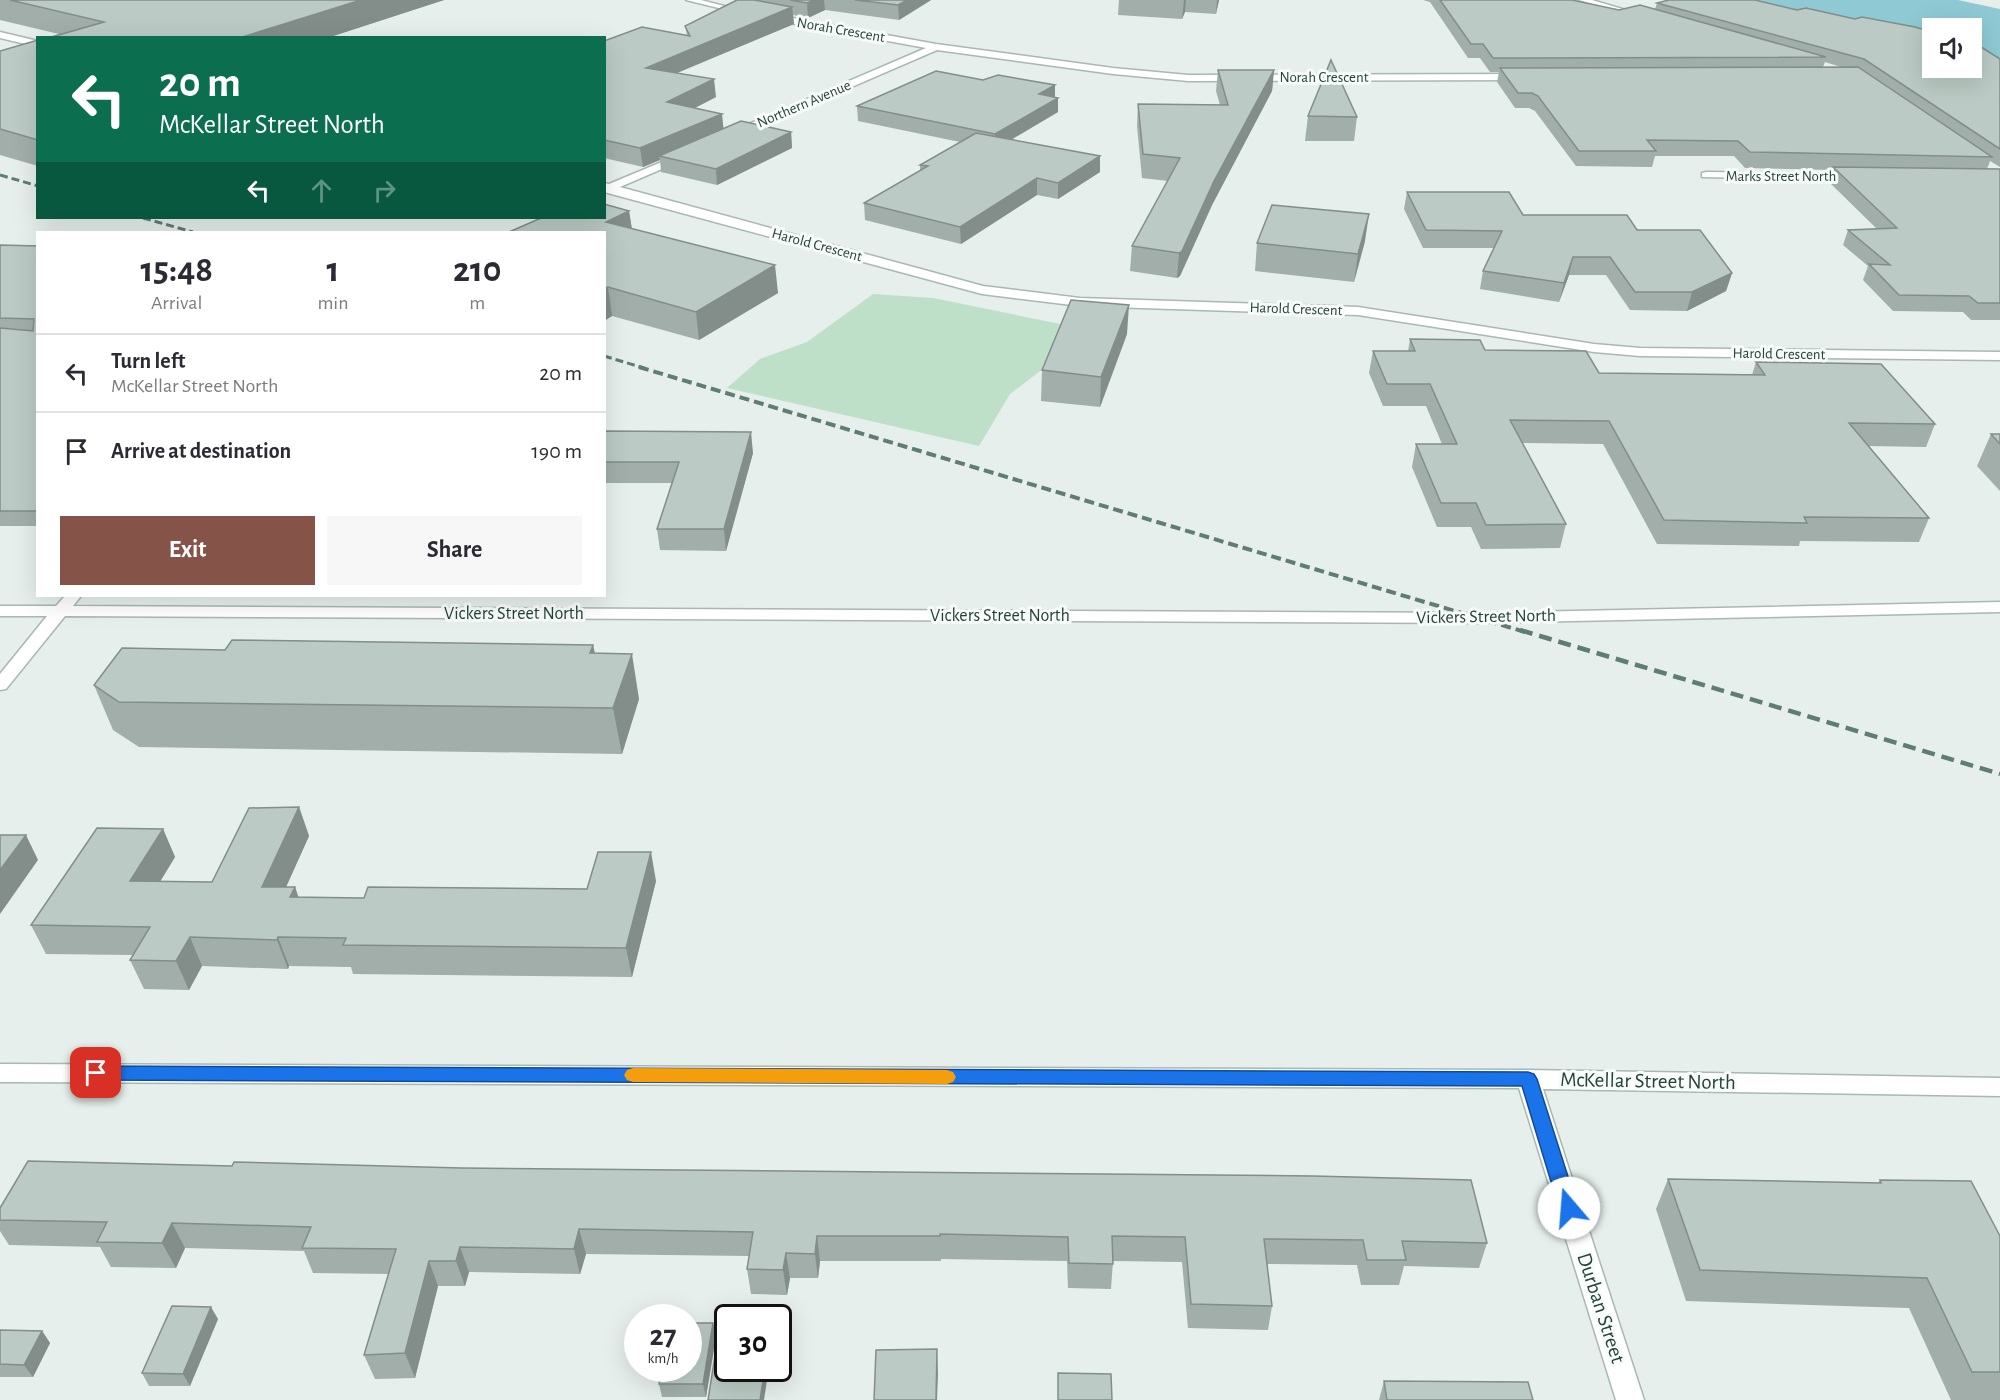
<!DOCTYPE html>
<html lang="en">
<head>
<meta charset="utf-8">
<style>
  body { margin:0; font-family:"Alegreya Sans",sans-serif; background:#f7f7f7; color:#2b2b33; height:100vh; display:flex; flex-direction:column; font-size:22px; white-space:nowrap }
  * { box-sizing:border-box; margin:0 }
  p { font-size:20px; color:#7c7c81 }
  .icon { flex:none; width:33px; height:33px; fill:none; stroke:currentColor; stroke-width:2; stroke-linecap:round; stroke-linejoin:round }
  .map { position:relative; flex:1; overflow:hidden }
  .sheet { position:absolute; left:36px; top:231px; width:570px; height:366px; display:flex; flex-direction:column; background:#fff; border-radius:0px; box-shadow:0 6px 24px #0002 }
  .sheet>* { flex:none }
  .top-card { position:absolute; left:36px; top:36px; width:570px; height:183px; border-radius:0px; box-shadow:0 6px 24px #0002; background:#0b6e4f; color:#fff; overflow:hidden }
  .controls { position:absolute; left:1922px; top:18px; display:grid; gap:12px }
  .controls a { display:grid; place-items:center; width:60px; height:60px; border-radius:0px; background:#fff; box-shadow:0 6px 24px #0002; font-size:30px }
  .speed { position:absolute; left:624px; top:1304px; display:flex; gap:12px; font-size:30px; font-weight:700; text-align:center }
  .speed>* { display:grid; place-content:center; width:78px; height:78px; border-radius:50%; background:#fff; box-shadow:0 6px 24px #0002; line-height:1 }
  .speed small { font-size:15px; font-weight:400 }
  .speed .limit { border:3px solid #111; border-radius:9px; background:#fff; color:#111 }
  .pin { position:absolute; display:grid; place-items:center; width:51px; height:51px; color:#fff; margin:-26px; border-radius:12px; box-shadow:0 3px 9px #0006 }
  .me { position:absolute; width:66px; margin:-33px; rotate:342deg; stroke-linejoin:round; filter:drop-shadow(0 0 4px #0008) }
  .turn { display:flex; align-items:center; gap:21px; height:126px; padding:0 24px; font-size:27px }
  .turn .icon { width:78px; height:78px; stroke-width:2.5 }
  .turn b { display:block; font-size:42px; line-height:51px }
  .lanes { display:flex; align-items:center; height:57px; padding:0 24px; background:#0003; justify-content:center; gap:30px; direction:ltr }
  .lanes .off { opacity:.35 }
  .eta { display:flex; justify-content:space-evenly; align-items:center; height:102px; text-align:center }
  .eta b { font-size:36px; font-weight:700; line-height:42px }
  .action { display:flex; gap:12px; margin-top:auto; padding:12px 24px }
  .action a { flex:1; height:69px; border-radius:0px; background:#855347; color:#fff; font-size:24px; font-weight:700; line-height:69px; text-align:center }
  .action a+a { background:#f7f7f7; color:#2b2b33 }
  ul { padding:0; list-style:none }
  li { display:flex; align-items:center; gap:18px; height:78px; padding:0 24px; border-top:2px solid #e1e1e2 }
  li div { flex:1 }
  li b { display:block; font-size:22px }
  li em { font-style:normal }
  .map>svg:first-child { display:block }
  .green { fill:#bfe0c8 }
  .water { fill:#8ec9d4 }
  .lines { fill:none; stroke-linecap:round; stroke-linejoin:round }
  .minor-casing { stroke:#a8b8b2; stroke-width:3 }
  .minor { fill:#fff; fill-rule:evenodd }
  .rail-far2 { stroke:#5f7d75; stroke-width:3; stroke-dasharray:8 4; stroke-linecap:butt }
  .rail-far1 { stroke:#5f7d75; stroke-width:4; stroke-dasharray:10 5; stroke-linecap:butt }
  .rail { stroke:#5f7d75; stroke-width:4.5; stroke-dasharray:13 7; stroke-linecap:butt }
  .wall { fill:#a1aea9; fill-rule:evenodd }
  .shaded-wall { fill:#838d89 }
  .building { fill:#bbcac4; stroke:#838d89; stroke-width:1.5 }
  .route { fill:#1a73e8; stroke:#114b97; stroke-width:1.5 }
  .slow { fill:#f59e0b }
  .labels { text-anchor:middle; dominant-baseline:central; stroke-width:6; stroke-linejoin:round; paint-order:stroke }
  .far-street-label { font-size:15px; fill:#24423a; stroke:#f7fbf9 }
  .street-label { font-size:18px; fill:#24423a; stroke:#f7fbf9 }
  .near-street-label { font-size:21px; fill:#24423a; stroke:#f7fbf9 }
</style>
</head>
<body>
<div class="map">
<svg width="2000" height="1400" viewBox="0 0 2000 1400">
  <rect width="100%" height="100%" fill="#e6efeb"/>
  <polygon class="green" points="873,294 933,298 1080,328 1082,339 1010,394 979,446 727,388 760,359 807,342"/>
  <polygon class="water" points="1739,0 1958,0 2000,9 2000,60 1971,51 1971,28 1932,28 1932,39"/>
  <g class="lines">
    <defs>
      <g id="minor">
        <polygon points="686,0 701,0 747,12 743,14"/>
        <polygon points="1579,0 1592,0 1646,16 1642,19"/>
        <polygon points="771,14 936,44 1113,68 1188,75 1521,74 1526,77 1521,80 1188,81 1113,74 937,50 738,136 730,136 730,132 926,48 768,19"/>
        <polygon points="0,32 38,41 38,47 0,38"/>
        <polygon points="681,154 685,155 685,159 620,187 983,286 1080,298 1358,307 1594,344 1640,348 2000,352 2000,360 1640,356 1594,352 1358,315 1080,306 982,294 604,192 604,183 609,184"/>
        <polygon points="1706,172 1854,174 1859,177 1854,180 1702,177 1702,173"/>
        <polygon points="65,596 81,596 73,606 1479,613 2000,602 2000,612 1479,623 65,616 6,689 0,690 0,674 47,616 0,616 0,606 56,606"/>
        <polygon points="0,1064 1528,1070 2000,1078 2000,1096 1543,1089 1644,1400 1616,1400 1519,1088 0,1082"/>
      </g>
    </defs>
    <use href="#minor" class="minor-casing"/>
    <use href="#minor" class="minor"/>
    <g class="rail-far2">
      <polyline points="0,175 38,186"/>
      <polyline points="143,218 193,232"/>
      <polyline points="604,356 644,368"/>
    </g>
    <polyline class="rail-far1" points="639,367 1525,632"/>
    <polyline class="rail" points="1520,630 2000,774"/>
  </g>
  <g class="wall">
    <polygon points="0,0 444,0 327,38 48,38 59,34 0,20"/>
    <polygon points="737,0 931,0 899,20 825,10 808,18 793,15 794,24 677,73 716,97 694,108 723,129 791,132 792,148 717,185 661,172 660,160 643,167 604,158 604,41 687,35 685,26"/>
    <polygon points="1119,0 1219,0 1216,14 1185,12 1182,19 1118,15"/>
    <path d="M 1423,0 L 1572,0 L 1619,10 L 1655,9 L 1657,3 L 2000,59 L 2000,167 L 1990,161 L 1987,169 L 2000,169 L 2000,320 L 1971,320 L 1963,312 L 1893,311 L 1863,280 L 1868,266 L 1843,245 L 1848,230 L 1877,229 L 1829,182 L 1832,170 L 1745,168 L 1734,156 L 1655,156 L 1652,167 L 1576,166 L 1535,111 L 1529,108 L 1515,108 L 1497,82 L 1499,72 L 1490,72 L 1480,58 L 1468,58 L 1430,2 ZM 1825,62 L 1841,67 L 1823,67 Z"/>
    <polygon points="38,40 38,166 0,155 0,51"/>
    <polygon points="1218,70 1274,70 1272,91 1212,205 1180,276 1177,278 1130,271 1132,246 1168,181 1142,178 1137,126 1138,104 1220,105 1216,91"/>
    <polygon points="1055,97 1058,98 1058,112 1011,140 1100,172 1058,199 1037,195 961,244 865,220 864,203 920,171 920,165 960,142 858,121 857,106"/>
    <polygon points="1308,116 1357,117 1354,141 1305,141"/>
    <polygon points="1407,192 1523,215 1732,273 1726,291 1687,311 1630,310 1606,275 1569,275 1559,302 1480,289 1483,271 1494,248 1423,248 1404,209"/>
    <polygon points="629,211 632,229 778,293 699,340 612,316 604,319 604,232"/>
    <polygon points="1365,241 1354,282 1255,271 1257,243"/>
    <polygon points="0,245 38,246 38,526 0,526"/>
    <polygon points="1127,334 1100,407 1041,401 1042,370"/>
    <polygon points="1410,339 1485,350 1599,373 1752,375 1756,362 1935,424 1926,447 1868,446 1929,518 1919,542 1800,541 1799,546 1657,544 1603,444 1523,443 1566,524 1560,548 1481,549 1471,527 1437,527 1412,467 1416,444 1442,444 1426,406 1383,406 1369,373 1373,351 1408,351"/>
    <polygon points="604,431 753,453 726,551 660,550 657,529 672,483 604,483"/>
    <polygon points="1991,434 2000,434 2000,491 1977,466"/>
    <polygon points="593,645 595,653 639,699 622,754 139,747 113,730 94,685 225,650"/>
    <polygon points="299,807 309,836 286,887 295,887 298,897 364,898 587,889 656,881 632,977 353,974 351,967 289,966 288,969 202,966 189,990 144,989 130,960 133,955 46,954 31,925 163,829 175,857 160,881 212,882"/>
    <polygon points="1668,1179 1878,1183 1880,1180 2000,1236 2000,1400 1951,1400 1909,1308 1686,1301 1656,1209"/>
    <polygon points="0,1208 1487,1243 1479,1268 1404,1266 1399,1285 1361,1285 1357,1265 1267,1264 1272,1306 1268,1330 1188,1328 1182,1262 1113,1261 1111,1289 1068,1288 1067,1261 941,1259 941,1261 820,1261 818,1278 790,1278 787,1295 751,1294 747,1269 749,1256 586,1254 580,1274 469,1272 465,1286 438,1286 415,1378 375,1379 364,1355 389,1274 313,1273 304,1251 185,1248 176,1268 111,1267 100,1247 9,1245 0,1231"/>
    <polygon points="218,1319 190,1386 149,1386 142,1373"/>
    <polygon points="713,1323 716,1336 706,1397 662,1397 659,1384"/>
    <polygon points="0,1330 42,1331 50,1343 33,1377 0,1377"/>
    <polygon points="1384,1381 1533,1400 1379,1400"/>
  </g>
  <g class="shaded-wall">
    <polygon points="361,0 444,0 327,38 239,38"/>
    <polygon points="815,0 824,0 825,10 808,18 807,3"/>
    <polygon points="907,0 931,0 899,20 898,5"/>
    <polygon points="1184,0 1186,0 1185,12 1182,19"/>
    <polygon points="1217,0 1219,0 1216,14"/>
    <polygon points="792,7 794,24 648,85 646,68"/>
    <polygon points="1274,70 1272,91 1212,205 1180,276 1177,278 1179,253 1214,181"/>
    <polygon points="714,79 716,97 670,121 667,102"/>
    <polygon points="1055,85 1055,100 1058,98 1058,112 995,149 995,134 1039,94"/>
    <polygon points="722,114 724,133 659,156 660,160 643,167 640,148"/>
    <polygon points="791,132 792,148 717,185 716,169"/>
    <polygon points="1100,156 1100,172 1058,199 1058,183"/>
    <polygon points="1037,178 1037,195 961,244 960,227"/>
    <polygon points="629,211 633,237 606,222"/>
    <polygon points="1369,214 1365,241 1354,282 1358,254"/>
    <polygon points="1573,257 1569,275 1559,302 1564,283"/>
    <polygon points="775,265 778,293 699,340 696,312"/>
    <polygon points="1732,273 1726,291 1687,311 1692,292"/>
    <polygon points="608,287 612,316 606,320 604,313 604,289"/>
    <polygon points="1129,305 1127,334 1100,407 1101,377"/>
    <polygon points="751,432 753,453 726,551 724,529"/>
    <polygon points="593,645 602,690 590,653"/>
    <polygon points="632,654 639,699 622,754 613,708"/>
    <polygon points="299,807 309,836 273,916 262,887"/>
    <polygon points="163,829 175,857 143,910 130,881"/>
    <polygon points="26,835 38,860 0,914 0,870"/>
    <polygon points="651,852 656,881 632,977 626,948"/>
    <polygon points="295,887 305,916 290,897"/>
    <polygon points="190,937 202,966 189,990 176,961"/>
    <polygon points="278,937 289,966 288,969 277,940"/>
    <polygon points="172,1223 185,1248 176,1268 162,1243"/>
    <polygon points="579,1229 586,1254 580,1274 574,1249"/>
    <polygon points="817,1236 820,1261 818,1278 815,1254"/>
    <polygon points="460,1247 469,1272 465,1286 456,1261"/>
    <polygon points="786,1253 790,1278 787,1295 783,1270"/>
    <polygon points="429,1261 438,1286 415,1378 405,1353"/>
    <polygon points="211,1307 218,1319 190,1386 183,1374"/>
    <polygon points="713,1323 716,1336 706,1397 703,1384"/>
    <polygon points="42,1331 50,1343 33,1377 24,1365"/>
    <polygon points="937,1349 938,1374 937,1400 936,1400"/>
    <polygon points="765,1368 767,1380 764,1400 760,1400"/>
  </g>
  <g class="building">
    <polygon points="10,0 361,0 239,38 48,38 104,22"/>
    <polygon points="737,0 754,0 792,7 646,68 714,79 667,102 722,114 640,148 604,140 604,41 642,27 690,36 685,26"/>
    <polygon points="790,0 815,0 807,3"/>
    <polygon points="855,0 907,0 898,5"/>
    <polygon points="1440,0 1572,0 1619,10 1640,5 1826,57 1493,58 1483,44 1471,44"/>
    <polygon points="1669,0 1755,0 1797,10 1806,8 1855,19 1862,17 1915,27 1932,32 1932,68 1971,68 1971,43 1978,45 2000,59 2000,149 1864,59 1657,3"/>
    <polygon points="38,40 38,140 0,129 0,51"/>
    <polygon points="1331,60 1357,117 1308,116"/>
    <polygon points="1858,67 1992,157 1750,152 1738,141 1647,140 1656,151 1579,151 1538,96 1532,93 1518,93 1500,68"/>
    <polygon points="1218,70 1274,70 1214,181 1182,251 1179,253 1132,246 1180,158 1143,154 1138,104 1228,105"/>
    <polygon points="936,71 983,80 998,75 1055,85 1039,94 1058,98 995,134 857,106"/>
    <polygon points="741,121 791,132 716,169 659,156"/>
    <polygon points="976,133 1100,156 1058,183 1037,178 960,227 864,203 928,166 920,165"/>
    <polygon points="1833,167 2000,169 2000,303 1978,303 1969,296 1899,295 1869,264 1890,265 1848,230 1897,228"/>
    <polygon points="1407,192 1509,192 1523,215 1627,215 1637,230 1700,230 1732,273 1692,292 1635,292 1610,257 1573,257 1564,283 1483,271 1502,231 1426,230"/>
    <polygon points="604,204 629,211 606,222 775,265 696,312 608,287 604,289 604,232 509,232 541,218 604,218"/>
    <polygon points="1272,205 1369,214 1358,254 1257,243"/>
    <polygon points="0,245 38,246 38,511 0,511 0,328 33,331 34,319 0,318"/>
    <polygon points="1071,300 1129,305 1101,377 1042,370"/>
    <polygon points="1410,339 1480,340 1485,350 1586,351 1599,373 1765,375 1756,362 1881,364 1935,424 1849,423 1929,518 1804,517 1807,523 1664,520 1609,421 1510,420 1566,524 1486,525 1476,503 1441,503 1416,444 1457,444 1430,384 1387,384 1373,351 1415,351"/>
    <polygon points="604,431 751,432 724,529 657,529 679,462 604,462"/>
    <polygon points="1991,434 2000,434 2000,444"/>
    <polygon points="232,640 593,645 590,653 632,654 613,708 119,702 94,685 122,648 225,650"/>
    <polygon points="299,807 262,887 295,887 290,897 364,898 368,887 587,889 598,852 651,852 626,948 343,945 346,938 278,937 277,940 190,937 176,961 130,960 150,927 31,925 97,828 163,829 130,881 212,882 249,808"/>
    <polygon points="0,835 26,835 0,870"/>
    <polygon points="28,1161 232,1166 234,1162 461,1168 1313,1176 1471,1180 1487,1243 1402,1241 1406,1260 1367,1260 1363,1240 1264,1239 1272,1306 1191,1304 1185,1237 1112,1236 1113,1264 1069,1263 1068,1237 940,1234 940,1236 817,1236 815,1254 786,1253 783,1270 747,1269 753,1232 579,1229 574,1249 460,1247 456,1261 429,1261 405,1353 364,1355 396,1249 302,1248 311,1227 172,1223 162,1243 97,1242 107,1222 0,1220 0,1208"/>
    <polygon points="1668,1179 1881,1183 1880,1180 1971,1181 2000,1236 2000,1372 1972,1372 1927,1278 1700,1270"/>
    <polygon points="172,1306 211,1307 183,1374 142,1373"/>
    <polygon points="688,1323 713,1323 703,1384 659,1384 662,1368 688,1368"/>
    <polygon points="0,1330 42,1331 24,1365 0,1364"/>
    <polygon points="937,1349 936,1400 874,1400 876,1350"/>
    <polygon points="715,1356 728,1356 728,1368 765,1368 760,1400 708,1400"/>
    <polygon points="1058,1373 1111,1374 1112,1400 1058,1400"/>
    <polygon points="1384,1381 1528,1382 1533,1400 1387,1400"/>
  </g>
  <polygon class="route" points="96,1066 1528,1072 1534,1074 1537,1079 1578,1208 1576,1213 1569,1216 1562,1213 1559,1208 1522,1086 96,1080 89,1078 87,1073 89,1068"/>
  <polygon class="slow" points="633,1068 947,1070 953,1072 956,1077 953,1082 947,1084 633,1082 627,1080 624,1075 627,1070"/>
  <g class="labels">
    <g class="far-street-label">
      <text transform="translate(841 30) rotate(10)">Norah Crescent</text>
      <text x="1324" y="77">Norah Crescent</text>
      <text transform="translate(804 104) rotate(-23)">Northern Avenue</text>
      <text x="1781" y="176">Marks Street North</text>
      <text transform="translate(817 245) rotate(15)">Harold Crescent</text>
      <text transform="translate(1296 309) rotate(2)">Harold Crescent</text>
      <text transform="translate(1779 354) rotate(1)">Harold Crescent</text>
    </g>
    <g class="street-label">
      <text x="514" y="614">Vickers Street North</text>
      <text x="1000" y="616">Vickers Street North</text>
      <text transform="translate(1486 617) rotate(-1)">Vickers Street North</text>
    </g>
    <g class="near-street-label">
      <text transform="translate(1648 1081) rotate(1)">McKellar Street North</text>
      <text transform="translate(1601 1308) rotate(72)">Durban Street</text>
    </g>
  </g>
</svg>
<div class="controls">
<a><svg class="icon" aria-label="sound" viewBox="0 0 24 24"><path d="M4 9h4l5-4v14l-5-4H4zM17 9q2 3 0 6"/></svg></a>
</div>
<div class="speed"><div>27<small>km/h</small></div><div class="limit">30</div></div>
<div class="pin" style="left:96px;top:1073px;background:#d93025"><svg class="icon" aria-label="arrive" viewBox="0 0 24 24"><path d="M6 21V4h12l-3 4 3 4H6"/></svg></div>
<svg class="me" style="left:1569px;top:1208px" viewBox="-20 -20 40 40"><circle r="19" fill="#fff"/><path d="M0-13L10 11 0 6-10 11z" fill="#1a73e8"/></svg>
<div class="top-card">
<div class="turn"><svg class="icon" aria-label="left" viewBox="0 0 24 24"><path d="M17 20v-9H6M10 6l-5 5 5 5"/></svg><div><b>20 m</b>McKellar Street North</div></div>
<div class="lanes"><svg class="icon" aria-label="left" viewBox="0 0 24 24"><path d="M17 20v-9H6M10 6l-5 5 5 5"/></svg><svg class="icon off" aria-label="ahead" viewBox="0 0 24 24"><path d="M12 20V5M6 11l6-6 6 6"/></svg><svg class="icon off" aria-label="right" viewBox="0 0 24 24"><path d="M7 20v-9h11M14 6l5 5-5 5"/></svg></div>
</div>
<section class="sheet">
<div class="eta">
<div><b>15:48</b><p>Arrival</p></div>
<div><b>1</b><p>min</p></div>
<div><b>210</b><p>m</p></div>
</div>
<ul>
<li><svg class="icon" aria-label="left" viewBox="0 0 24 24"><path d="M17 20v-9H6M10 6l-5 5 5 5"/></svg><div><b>Turn left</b><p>McKellar Street North</p></div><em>20 m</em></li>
<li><svg class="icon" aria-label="arrive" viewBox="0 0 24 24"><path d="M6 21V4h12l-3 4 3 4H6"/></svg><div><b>Arrive at destination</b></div><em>190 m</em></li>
</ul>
<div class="action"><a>Exit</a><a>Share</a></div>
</section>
</div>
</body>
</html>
